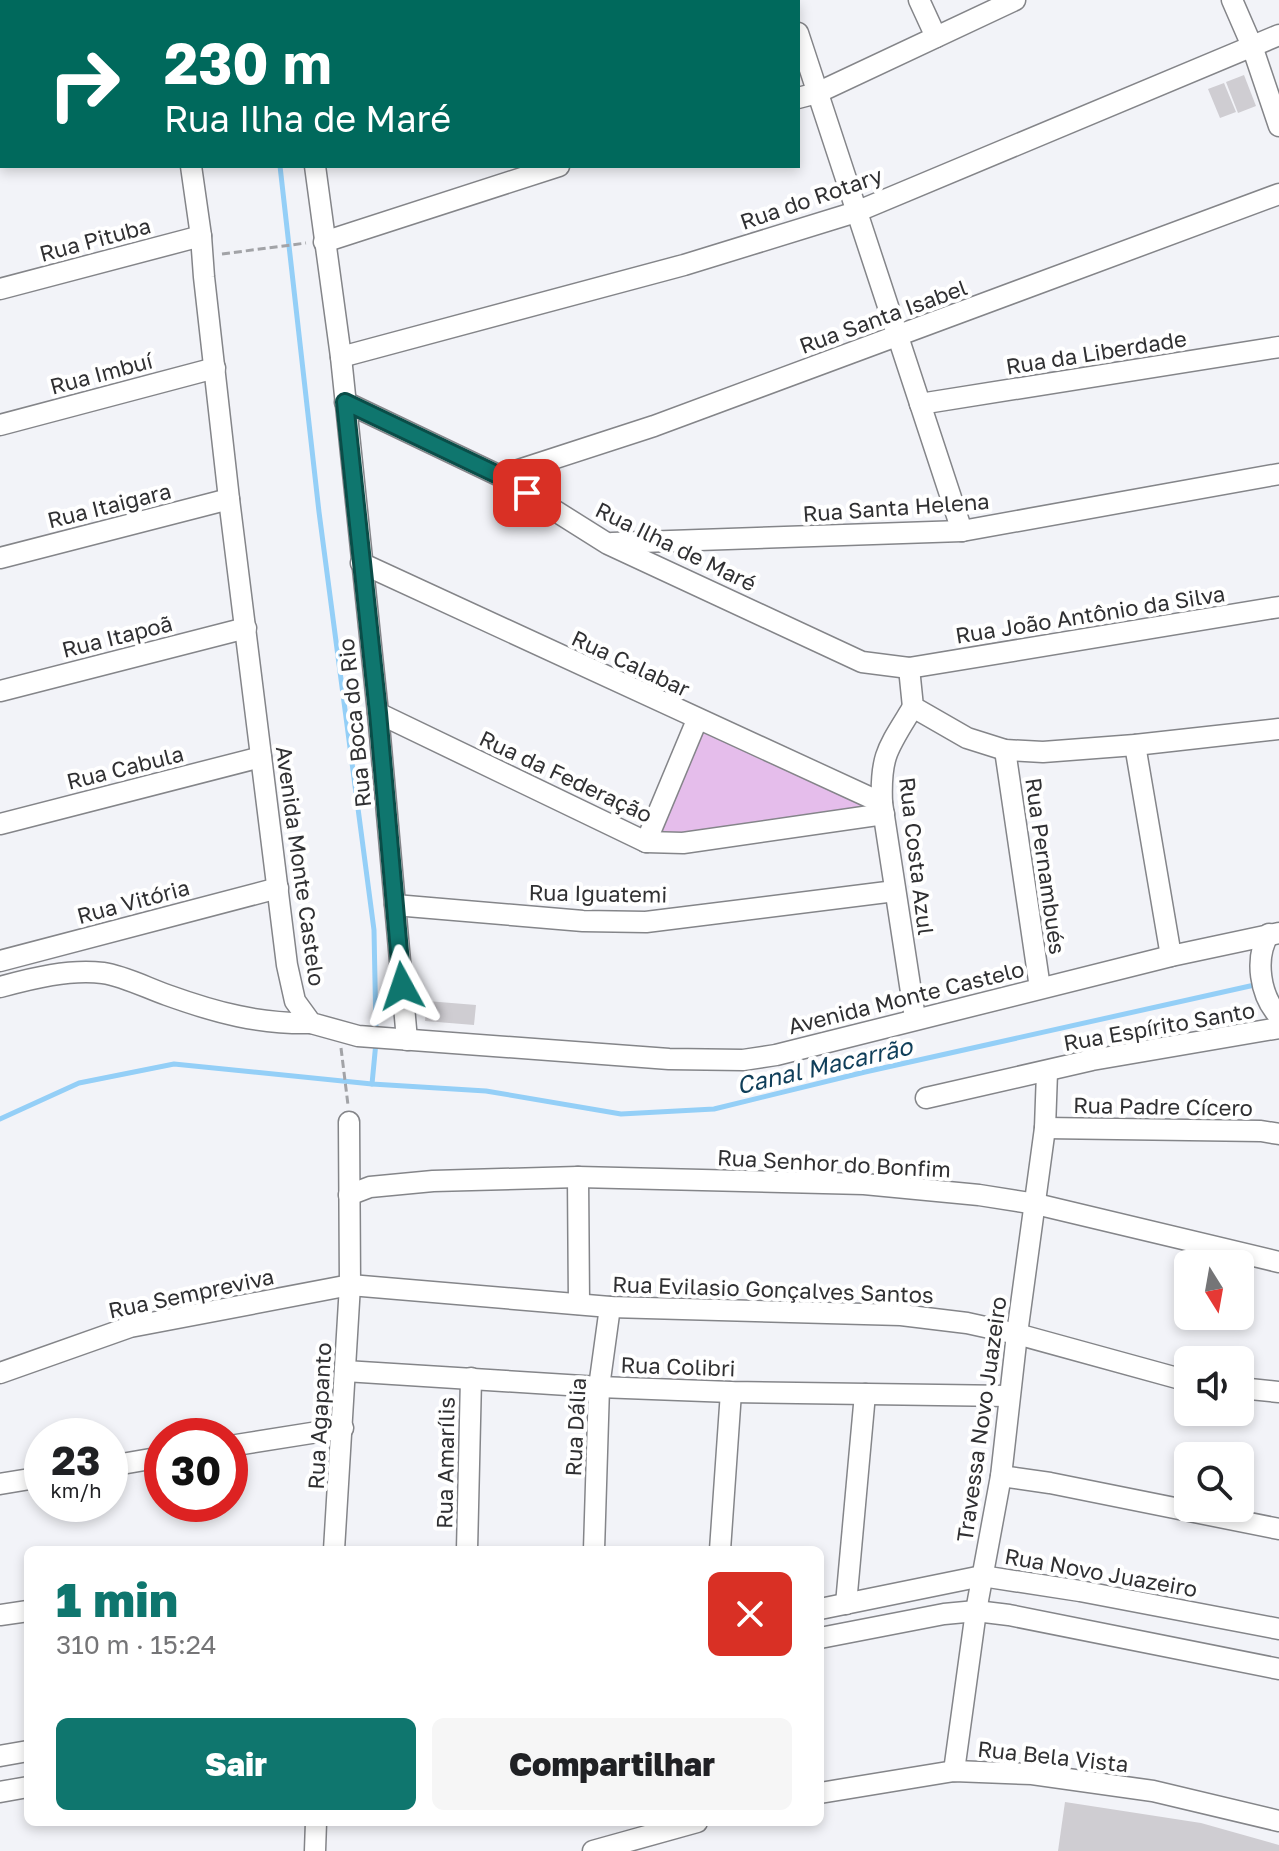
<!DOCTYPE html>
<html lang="pt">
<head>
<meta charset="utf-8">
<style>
  body { margin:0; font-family:"Golos Text",sans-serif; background:#f6f6f6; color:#202124; height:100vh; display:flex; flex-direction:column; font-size:30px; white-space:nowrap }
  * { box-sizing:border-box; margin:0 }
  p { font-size:26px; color:#757577 }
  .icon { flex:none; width:44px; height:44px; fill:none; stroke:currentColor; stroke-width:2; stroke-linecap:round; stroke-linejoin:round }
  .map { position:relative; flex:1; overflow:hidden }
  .panel { position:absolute; left:24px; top:1546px; width:800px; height:280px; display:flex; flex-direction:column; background:#fff; border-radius:12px; box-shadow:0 4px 12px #0003 }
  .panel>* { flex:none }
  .guide { position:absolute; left:0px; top:0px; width:800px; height:168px; box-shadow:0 4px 12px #0003; background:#00695c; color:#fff; overflow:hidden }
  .needle { width:52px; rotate:169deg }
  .fabs { position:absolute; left:1174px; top:1250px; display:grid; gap:16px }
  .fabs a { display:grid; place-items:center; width:80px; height:80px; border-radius:12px; background:#fff; box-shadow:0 4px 12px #0003; font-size:40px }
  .speed { position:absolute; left:24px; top:1418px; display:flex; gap:16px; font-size:40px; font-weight:700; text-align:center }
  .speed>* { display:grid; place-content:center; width:104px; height:104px; border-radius:50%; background:#fff; box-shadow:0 4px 12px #0003; line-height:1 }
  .speed small { font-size:20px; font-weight:400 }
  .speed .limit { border:12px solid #d22; background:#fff; color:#111 }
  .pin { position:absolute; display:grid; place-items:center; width:68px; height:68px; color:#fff; margin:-34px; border-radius:16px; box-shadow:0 4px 12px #0006 }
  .me { position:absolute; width:88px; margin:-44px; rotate:355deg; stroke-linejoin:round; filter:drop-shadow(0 0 6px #0008) }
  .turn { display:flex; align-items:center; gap:28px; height:168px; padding:0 32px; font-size:36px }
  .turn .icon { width:104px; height:104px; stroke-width:2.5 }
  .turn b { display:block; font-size:56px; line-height:68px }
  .round { display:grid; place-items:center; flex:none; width:84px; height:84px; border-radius:12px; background:#f6f6f6 }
  .headline { display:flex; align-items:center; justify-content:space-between; height:136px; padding:0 32px }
  h1 { font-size:48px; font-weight:800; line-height:60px; color:#0f766e }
  .button { display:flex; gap:16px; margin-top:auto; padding:16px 32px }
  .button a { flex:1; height:92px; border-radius:12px; background:#0f766e; color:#fff; font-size:32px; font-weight:800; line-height:92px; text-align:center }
  .button a+a { background:#f6f6f6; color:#202124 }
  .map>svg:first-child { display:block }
  .green { fill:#e5bdeb }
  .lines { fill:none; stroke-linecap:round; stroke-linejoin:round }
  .stream { stroke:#94cff7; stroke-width:5 }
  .building { fill:#cfcdd2 }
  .minor-casing { stroke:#848589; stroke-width:23 }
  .path { stroke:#a2a3a7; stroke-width:3; stroke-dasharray:8 4; stroke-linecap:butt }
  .minor { stroke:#fff; stroke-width:20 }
  .route-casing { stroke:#0a4d48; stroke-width:20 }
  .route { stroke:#0f766e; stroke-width:14 }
  .labels { text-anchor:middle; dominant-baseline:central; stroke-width:8; stroke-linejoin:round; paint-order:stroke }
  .street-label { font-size:22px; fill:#303032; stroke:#fff }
  .water-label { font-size:24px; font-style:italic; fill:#0f3e59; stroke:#fff }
</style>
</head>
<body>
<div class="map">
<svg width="1279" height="1851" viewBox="0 0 1279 1851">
  <rect width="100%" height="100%" fill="#f2f3f8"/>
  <polygon class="green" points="700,728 877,808 653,839"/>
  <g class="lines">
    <g class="stream">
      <polyline points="280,166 319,512 374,930 376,1032"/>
      <polyline points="372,1084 376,1042"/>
      <polyline points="0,1119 79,1083 174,1064 372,1084 486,1091 621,1114 714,1109 865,1072 1259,984"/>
    </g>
  </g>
  <g class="building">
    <polygon points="1244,75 1256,106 1238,113 1226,82"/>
    <polygon points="1224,83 1236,112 1220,118 1208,89"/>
    <polygon points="427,1001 476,1005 474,1025 425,1021"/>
    <polygon points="1065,1802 1201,1823 1279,1845 1279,1851 1058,1851"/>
  </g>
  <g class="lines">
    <defs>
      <g id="minor">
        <polyline points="154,0 154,2"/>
        <polyline points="201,0 201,2"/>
        <polyline points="294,0 294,2"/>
        <polyline points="788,0 788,2"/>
        <polyline points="919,0 936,37"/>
        <polyline points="1232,0 1252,46 1279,126"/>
        <polyline points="81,2 89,0"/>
        <polyline points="219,2 224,0"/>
        <polyline points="661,2 668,0"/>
        <polyline points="0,22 2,22"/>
        <polyline points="798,33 962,531"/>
        <polyline points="798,98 817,93 1015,0"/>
        <polyline points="0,153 2,152"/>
        <polyline points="191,166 201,236 204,277 229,499 287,965 295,1001 311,1023 358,1036 669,1059 743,1060 776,1055 1171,956 1279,933"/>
        <polyline points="315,166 341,357 378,713 407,1040"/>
        <polyline points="324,242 559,166"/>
        <polyline points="0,289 201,236"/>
        <polyline points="341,357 684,265 856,212 1279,35"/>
        <polyline points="345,402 500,476 608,544 862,662 909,668 1279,607"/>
        <polyline points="920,404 1279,347"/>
        <polyline points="0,425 215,368"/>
        <polyline points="500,476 654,426 1279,194"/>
        <polyline points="612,543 962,531 1279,474"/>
        <polyline points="0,558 229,499"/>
        <polyline points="361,563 882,803"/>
        <polyline points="909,668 913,707 967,738 1005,750 1043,752 1135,745 1279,729"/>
        <polyline points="0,691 246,628"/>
        <path d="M 913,707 C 888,748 880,755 882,803 L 915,1018"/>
        <polyline points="378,713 646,842 683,843 884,814"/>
        <polyline points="1135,745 1171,956"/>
        <polyline points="1005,750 1040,988"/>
        <polyline points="0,824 261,757"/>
        <polyline points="646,842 697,720"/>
        <polyline points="395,905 583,921 646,922 895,891"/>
        <path d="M 1269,934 C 1254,958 1260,996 1279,1016"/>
        <polyline points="0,961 278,888"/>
        <path d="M 0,987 C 33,978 69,969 103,973 C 124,976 147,988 167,995 C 217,1013 259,1024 311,1023"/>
        <polyline points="926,1098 1092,1060 1279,1028"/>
        <polyline points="1045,1128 1261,1131 1279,1134"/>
        <polyline points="578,1177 579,1304"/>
        <polyline points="349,1195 370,1187 433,1181 578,1177 864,1184 979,1195 1036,1204 1279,1262"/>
        <polyline points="345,1371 599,1387 731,1392 1009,1396"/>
        <polyline points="0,1373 130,1327 350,1285 610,1307 901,1315 967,1323 1017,1334 1188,1381"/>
        <polyline points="1240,1388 1279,1392"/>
        <polyline points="230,1446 343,1428"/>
        <polyline points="110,1466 162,1457"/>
        <polyline points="1001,1476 1050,1483 1279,1529"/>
        <polyline points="0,1484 42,1477"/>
        <polyline points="334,1550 350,1285 349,1122"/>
        <polyline points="467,1550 471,1378"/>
        <polyline points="594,1550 599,1387 610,1307"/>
        <polyline points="720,1550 731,1392"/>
        <polyline points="846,1604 865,1394"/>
        <polyline points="820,1609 982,1576 1080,1591 1279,1629"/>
        <polyline points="0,1615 28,1611"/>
        <polyline points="820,1638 944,1614 976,1611 1009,1615 1279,1669"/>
        <polyline points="0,1756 28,1751"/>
        <polyline points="954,1771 976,1611 1001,1476 1017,1334 1045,1128 1047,1072"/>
        <polyline points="0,1792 28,1787"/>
        <polyline points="820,1793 954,1771 1032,1774 1153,1791 1279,1821"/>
        <polyline points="315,1851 316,1822"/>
        <polyline points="593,1851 697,1822"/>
      </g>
    </defs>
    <use href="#minor" class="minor-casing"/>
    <g class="path">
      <polyline points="222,254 306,243"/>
      <polyline points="341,1048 348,1105"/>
    </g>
    <use href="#minor" class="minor"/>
  </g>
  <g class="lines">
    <defs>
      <polyline id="route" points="402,986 378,713 345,402 500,476 527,493"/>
    </defs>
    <use href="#route" class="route-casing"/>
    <use href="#route" class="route"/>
  </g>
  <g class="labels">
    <g class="street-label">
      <text transform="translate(811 198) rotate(-19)">Rua do Rotary</text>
      <text transform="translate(95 239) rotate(-15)">Rua Pituba</text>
      <text transform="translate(883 316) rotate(-20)">Rua Santa Isabel</text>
      <text transform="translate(1096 352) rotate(-9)">Rua da Liberdade</text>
      <text transform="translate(101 373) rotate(-15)">Rua Imbuí</text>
      <text transform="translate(109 505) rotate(-14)">Rua Itaigara</text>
      <text transform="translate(896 507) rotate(-4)">Rua Santa Helena</text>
      <text transform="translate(676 546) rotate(26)">Rua Ilha de Maré</text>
      <text transform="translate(1090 614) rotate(-9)">Rua João Antônio da Silva</text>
      <text transform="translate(117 636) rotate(-14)">Rua Itapoã</text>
      <text transform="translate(631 663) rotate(25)">Rua Calabar</text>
      <text transform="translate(354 723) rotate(-96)">Rua Boca do Rio</text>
      <text transform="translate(125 767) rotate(-14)">Rua Cabula</text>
      <text transform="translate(566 776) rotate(25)">Rua da Federação</text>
      <text transform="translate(917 856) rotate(83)">Rua Costa Azul</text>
      <text transform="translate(301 866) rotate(82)">Avenida Monte Castelo</text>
      <text transform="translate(1046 866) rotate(82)">Rua Pernambués</text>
      <text transform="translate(598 893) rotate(1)">Rua Iguatemi</text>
      <text transform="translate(133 901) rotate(-15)">Rua Vitória</text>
      <text transform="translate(906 997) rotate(-14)">Avenida Monte Castelo</text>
      <text transform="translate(1159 1026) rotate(-10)">Rua Espírito Santo</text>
      <text transform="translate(1163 1106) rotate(1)">Rua Padre Cícero</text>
      <text transform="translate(834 1163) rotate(3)">Rua Senhor do Bonfim</text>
      <text transform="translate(773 1289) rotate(2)">Rua Evilasio Gonçalves Santos</text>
      <text transform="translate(191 1293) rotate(-12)">Rua Sempreviva</text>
      <text transform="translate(678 1366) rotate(2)">Rua Colibri</text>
      <text transform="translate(319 1416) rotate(-87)">Rua Agapanto</text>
      <text transform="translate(981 1419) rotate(-82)">Travessa Novo Juazeiro</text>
      <text transform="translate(575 1427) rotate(-87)">Rua Dália</text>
      <text transform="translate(445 1463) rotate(-89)">Rua Amarílis</text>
      <text transform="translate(1101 1572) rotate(10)">Rua Novo Juazeiro</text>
      <text transform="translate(1053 1756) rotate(6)">Rua Bela Vista</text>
    </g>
    <g class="water-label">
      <text transform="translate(824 1065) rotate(-13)">Canal Macarrão</text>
    </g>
  </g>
</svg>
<div class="fabs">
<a><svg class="needle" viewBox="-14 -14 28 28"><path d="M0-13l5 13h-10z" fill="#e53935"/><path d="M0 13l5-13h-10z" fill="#757577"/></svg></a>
<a><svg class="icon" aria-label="sound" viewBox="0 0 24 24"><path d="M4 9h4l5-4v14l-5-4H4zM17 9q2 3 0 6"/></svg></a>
<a><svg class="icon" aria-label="search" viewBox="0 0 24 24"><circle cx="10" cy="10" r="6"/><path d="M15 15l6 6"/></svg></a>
</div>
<div class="speed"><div>23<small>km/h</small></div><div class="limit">30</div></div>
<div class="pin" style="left:527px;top:493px;background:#d93025"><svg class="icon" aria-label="arrive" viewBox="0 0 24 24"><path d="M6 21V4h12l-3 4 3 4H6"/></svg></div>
<svg class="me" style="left:402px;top:986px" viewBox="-20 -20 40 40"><path d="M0-17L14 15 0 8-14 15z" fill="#0f766e" stroke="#fff" stroke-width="4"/></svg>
<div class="guide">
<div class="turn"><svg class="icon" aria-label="right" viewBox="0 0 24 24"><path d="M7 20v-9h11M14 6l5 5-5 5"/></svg><div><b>230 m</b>Rua Ilha de Maré</div></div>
</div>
<section class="panel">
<div class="headline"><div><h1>1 min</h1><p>310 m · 15:24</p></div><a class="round" style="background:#d93025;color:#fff"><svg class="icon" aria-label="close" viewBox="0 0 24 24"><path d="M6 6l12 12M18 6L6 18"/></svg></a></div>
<div class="button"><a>Sair</a><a>Compartilhar</a></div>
</section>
</div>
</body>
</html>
